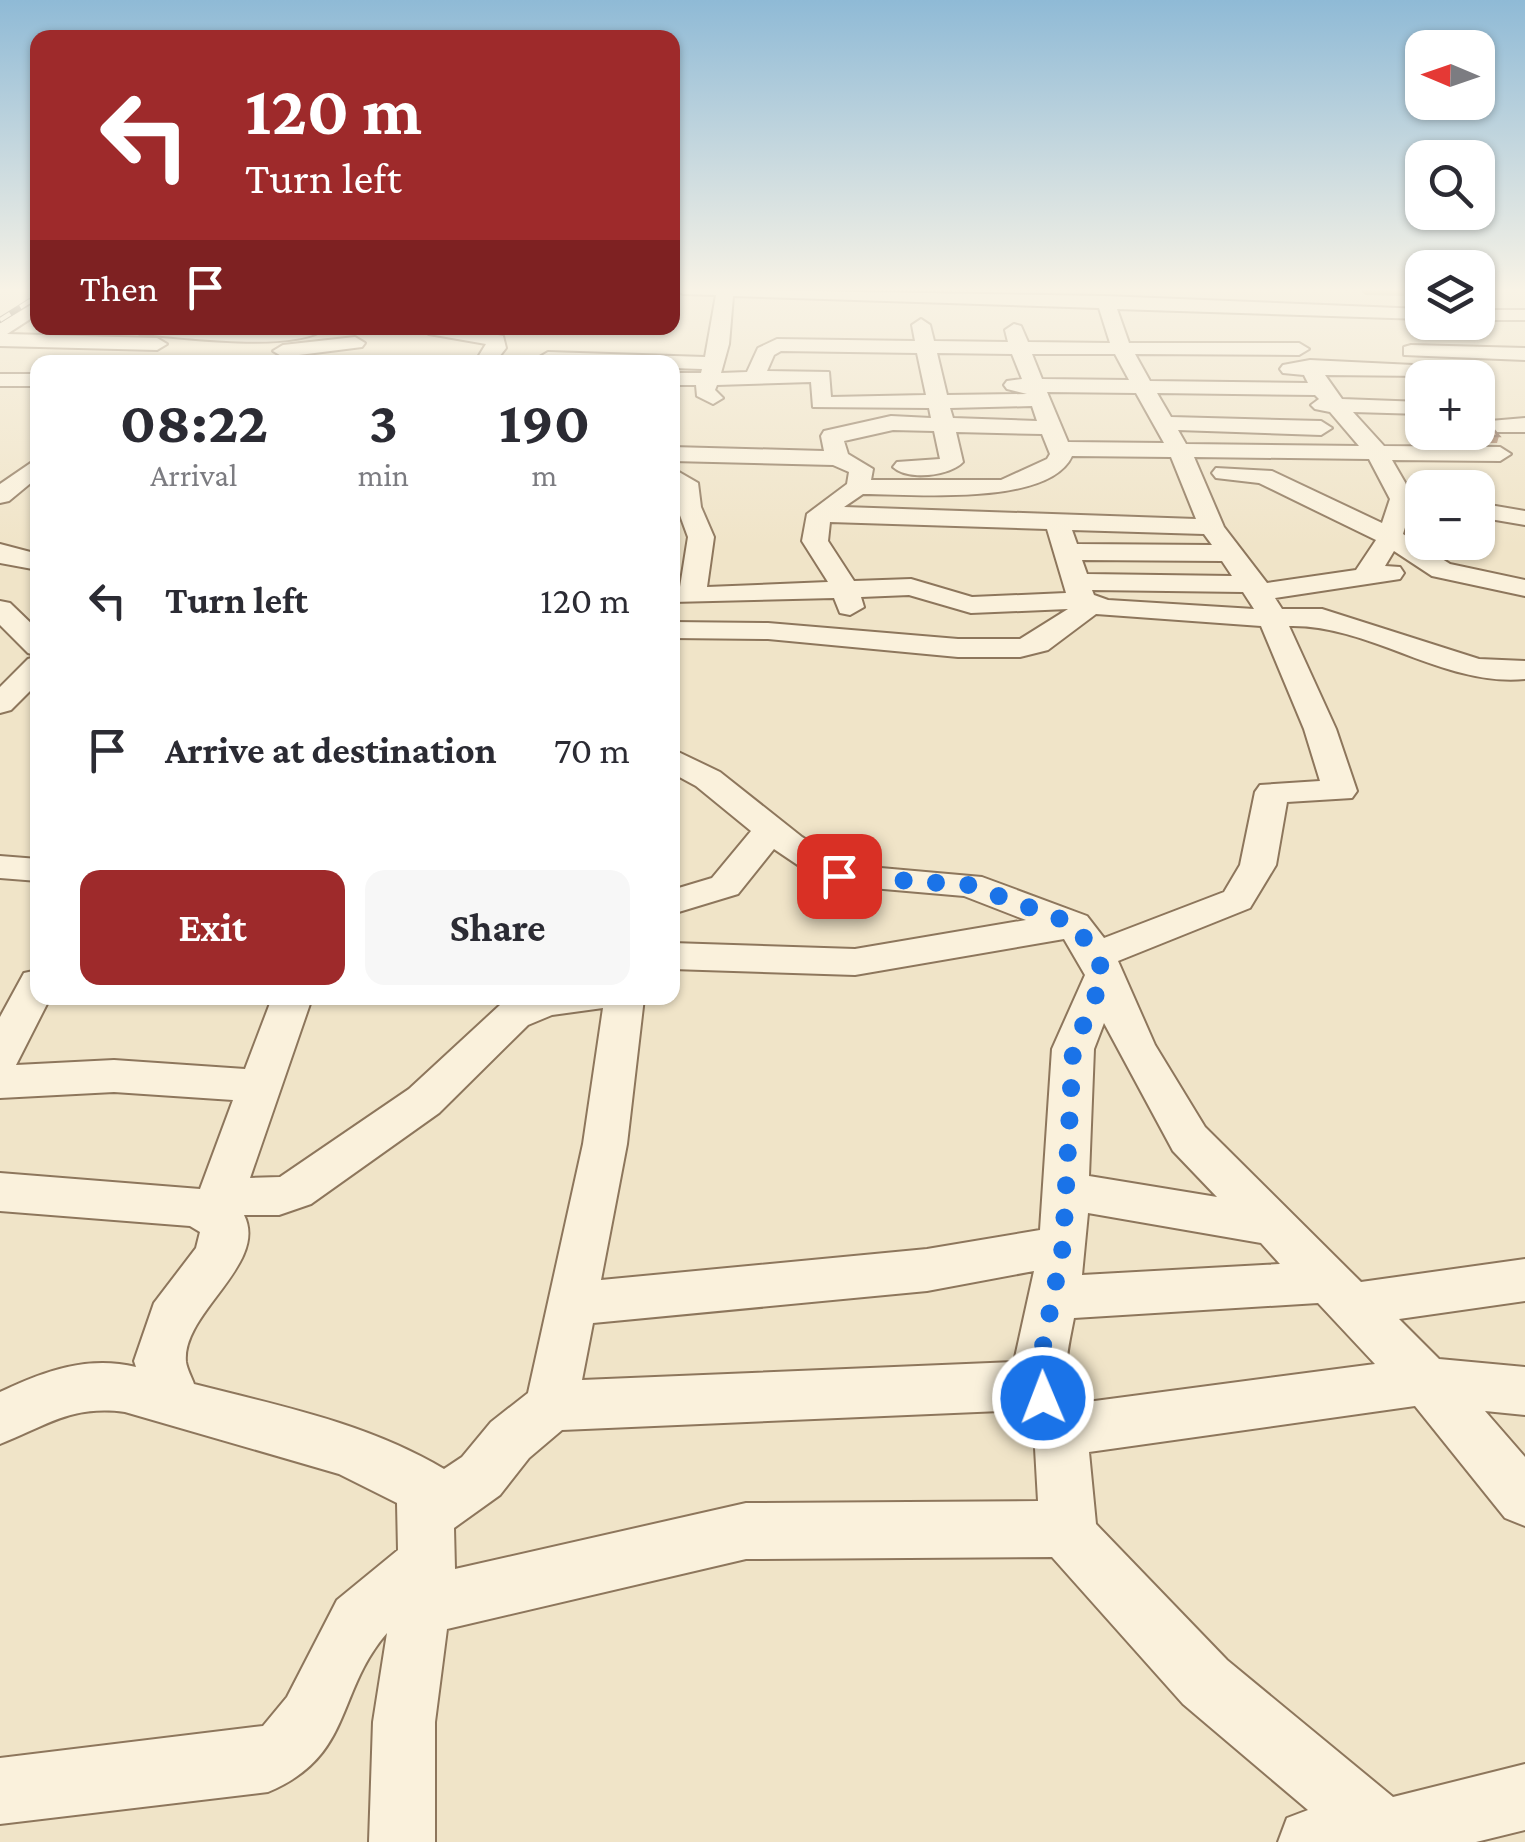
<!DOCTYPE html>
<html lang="en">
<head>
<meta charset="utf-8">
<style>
  body { margin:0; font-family:"Crimson Pro",serif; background:#f7f7f7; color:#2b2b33; height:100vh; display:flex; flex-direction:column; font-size:38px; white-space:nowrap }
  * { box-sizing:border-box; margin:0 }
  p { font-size:32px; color:#7c7c81 }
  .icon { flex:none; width:55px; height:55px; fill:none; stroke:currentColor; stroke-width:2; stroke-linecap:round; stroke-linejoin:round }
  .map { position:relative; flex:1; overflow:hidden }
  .details { position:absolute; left:30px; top:355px; width:650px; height:650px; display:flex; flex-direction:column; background:#fff; border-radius:20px; box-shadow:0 2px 8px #0004 }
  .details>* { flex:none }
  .guide { position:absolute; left:30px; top:30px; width:650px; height:305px; border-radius:20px; box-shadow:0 2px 8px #0004; background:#9e2a2b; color:#fff; overflow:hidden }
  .needle { width:65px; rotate:272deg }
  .tools { position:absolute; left:1405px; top:30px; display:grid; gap:20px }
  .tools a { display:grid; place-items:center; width:90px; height:90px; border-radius:20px; background:#fff; box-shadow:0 2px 8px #0004; font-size:50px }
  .pin { position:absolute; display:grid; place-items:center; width:85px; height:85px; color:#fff; margin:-42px; border-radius:20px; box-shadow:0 5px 15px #0006 }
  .me { position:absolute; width:110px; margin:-55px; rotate:359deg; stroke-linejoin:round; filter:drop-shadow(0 0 8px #0008) }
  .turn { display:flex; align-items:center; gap:35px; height:210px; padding:0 50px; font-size:45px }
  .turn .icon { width:130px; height:130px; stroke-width:2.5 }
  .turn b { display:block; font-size:70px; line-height:85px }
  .then { display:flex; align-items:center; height:95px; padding:0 50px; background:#0003; gap:20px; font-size:38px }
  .eta { display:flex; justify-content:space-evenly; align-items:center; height:170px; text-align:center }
  .eta b { font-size:60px; font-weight:700; line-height:70px }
  .primary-button { display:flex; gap:20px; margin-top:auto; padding:20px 50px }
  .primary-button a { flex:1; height:115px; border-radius:20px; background:#9e2a2b; color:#fff; font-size:40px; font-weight:700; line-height:115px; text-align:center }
  .primary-button a+a { background:#f7f7f7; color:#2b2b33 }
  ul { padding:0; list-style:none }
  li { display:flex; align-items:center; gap:30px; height:150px; padding:0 50px }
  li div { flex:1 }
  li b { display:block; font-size:38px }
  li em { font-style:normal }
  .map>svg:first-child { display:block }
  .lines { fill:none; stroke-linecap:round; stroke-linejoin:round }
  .minor-casing { stroke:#8d765c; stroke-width:4 }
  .minor { fill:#faf1dc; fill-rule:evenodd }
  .rail-casing { stroke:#3d2e20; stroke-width:6 }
  .rail { stroke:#f7eed8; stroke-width:4; stroke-dasharray:12; stroke-linecap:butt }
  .wall { fill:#b2896c }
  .building { fill:#cf9f7d; stroke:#916f58; stroke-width:2.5 }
  .route { stroke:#1a73e8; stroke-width:18; stroke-dasharray:0 32.4 }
</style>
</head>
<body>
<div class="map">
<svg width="1525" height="1842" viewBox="0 0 1525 1842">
  <rect width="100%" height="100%" fill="#f0e4c8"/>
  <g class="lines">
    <defs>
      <g id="minor">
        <path d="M 674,289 L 1105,296 L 1422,309 L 1422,319 L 1117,309 L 1129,343 L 1299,343 L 1309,349 L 1299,355 L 1135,354 L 1150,381 L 1308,383 L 1304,375 L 1283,373 L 1280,369 L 1283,365 L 1310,360 L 1434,366 L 1437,370 L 1427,376 L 1325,375 L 1342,399 L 1422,402 L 1422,414 L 1353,412 L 1384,446 L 1500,447 L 1511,454 L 1500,461 L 1392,460 L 1414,498 L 1403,534 L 1450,564 L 1525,580 L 1525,596 L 1432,576 L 1394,551 L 1385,566 L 1400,567 L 1404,573 L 1400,579 L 1275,598 L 1282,609 L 1322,609 L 1479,659 L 1525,661 L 1525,679 C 1443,687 1370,624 1289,626 L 1336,729 L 1357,791 L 1352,798 L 1287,802 L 1276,865 L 1250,908 L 1118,961 L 1155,1045 L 1205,1127 L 1361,1282 L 1525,1259 L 1525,1301 L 1399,1319 L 1439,1359 L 1525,1367 L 1525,1415 L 1485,1411 L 1525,1457 L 1525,1526 L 1505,1518 L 1415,1406 L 1089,1452 L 1096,1524 L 1227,1660 L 1393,1797 L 1525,1764 L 1525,1830 L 1476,1842 L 1278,1842 L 1287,1818 L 1308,1810 L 1183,1704 L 1052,1557 L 746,1559 L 447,1629 L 435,1722 L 435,1842 L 369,1842 L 373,1722 L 387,1633 C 335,1693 354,1756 268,1792 L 0,1824 L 0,1758 L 263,1726 L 287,1697 L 337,1600 L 398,1550 L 397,1503 L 339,1474 L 125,1412 C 71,1405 48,1425 0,1444 L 0,1392 C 44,1371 88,1355 136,1367 L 134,1361 L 154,1303 L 196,1248 L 200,1232 L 190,1226 L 0,1211 L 0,1173 L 200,1189 L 233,1100 L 114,1092 L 0,1098 L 0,1017 L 24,973 L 38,970 L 38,998 L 50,998 L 16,1065 L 114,1060 L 245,1069 L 272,998 L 312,998 L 250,1178 L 280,1177 L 409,1089 L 500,1005 L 517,998 L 644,998 L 627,1144 L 601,1280 L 927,1249 L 1040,1230 L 1052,1049 L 1085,975 L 1064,939 L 855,975 L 672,969 L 672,943 L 855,949 L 1026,920 L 964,896 L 826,884 L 774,849 L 738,894 L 672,914 L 672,890 L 712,878 L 751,831 L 696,786 L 672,773 L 672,749 L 720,772 L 802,837 L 847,865 L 982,877 L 1087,916 L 1104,938 L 1224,892 L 1240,865 L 1255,792 L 1260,785 L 1320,781 L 1304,729 L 1261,626 L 1096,614 L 1048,650 L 1020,657 L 958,657 L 768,639 L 672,638 L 672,622 L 768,623 L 958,639 L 1020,639 L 1068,609 L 971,613 L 909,595 L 861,597 L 864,607 L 850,615 L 840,613 L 834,598 L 672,602 L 672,586 L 680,587 L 688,537 L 677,507 L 672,468 L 698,483 L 701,507 L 714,537 L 707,587 L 828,582 L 802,541 L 807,514 L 847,484 L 849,472 L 833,465 L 672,461 L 672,447 L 824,451 L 821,436 L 824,431 L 891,416 L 931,418 L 929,408 L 813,407 L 811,382 L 717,385 L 715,390 L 723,398 L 713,404 L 697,396 L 696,385 L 672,385 L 672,373 L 701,373 L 702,369 L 672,368 L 672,362 L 542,362 L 538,358 L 548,352 L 705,357 L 716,295 L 683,294 ZM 733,296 L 1099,308 L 1110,343 L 1028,342 L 1021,326 L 1014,324 L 1005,330 L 1008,342 L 934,341 L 930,325 L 921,319 L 912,325 L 915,341 L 777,339 L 758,348 L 747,372 L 721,373 L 729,344 ZM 781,351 L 917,353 L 926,395 L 831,397 L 829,372 L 767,371 L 774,355 ZM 937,353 L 1012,354 L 1022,379 L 1007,381 L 1004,385 L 1007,389 L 1027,394 L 947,395 ZM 1032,354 L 1115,354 L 1129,380 L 1042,379 ZM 1047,392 L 1136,393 L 1164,443 L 1068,442 ZM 1157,393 L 1315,395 L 1319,399 L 1311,405 L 1315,409 L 1330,412 L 1359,446 L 1186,444 L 1178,430 L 1321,435 L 1332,428 L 1321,421 L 1171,417 ZM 1032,406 L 1037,421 L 953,418 L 950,408 ZM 893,430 L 934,431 L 940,459 L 897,462 L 893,467 C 908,481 950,476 963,462 L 956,432 L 1042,434 L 1050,454 L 1047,459 L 1001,480 L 871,480 L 873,469 L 848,454 L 844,441 ZM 1072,456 L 1171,457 L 1196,519 L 844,507 L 863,494 C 911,494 1049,507 1072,456 ZM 1194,457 L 1369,459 L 1390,499 L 1382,523 L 1272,471 L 1216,468 L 1212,473 L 1216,478 L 1259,483 L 1376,540 L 1356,570 L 1267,583 L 1224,527 ZM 830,522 L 1047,529 L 1066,593 L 972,597 L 911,579 L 854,581 L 828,541 ZM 1072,530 L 1204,534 L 1212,545 L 1077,544 ZM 1082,560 L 1222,561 L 1232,576 L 1087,574 ZM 1092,590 L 1243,592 L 1254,609 L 1108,600 L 1094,595 ZM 603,1008 L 583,1144 L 528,1393 L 491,1422 L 462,1457 L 444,1469 C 367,1423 280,1406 194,1384 C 192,1378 187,1369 186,1362 C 181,1313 269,1264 244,1215 L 279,1215 L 311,1204 L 439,1113 L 528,1025 L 552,1015 ZM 1104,1023 L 1173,1151 L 1217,1197 L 1089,1176 L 1094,1049 ZM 1088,1213 L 1261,1243 L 1280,1264 L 1082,1275 ZM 1034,1271 L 1014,1362 L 582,1380 L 593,1323 L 927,1291 ZM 1318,1303 L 1375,1364 L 1072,1404 C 1061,1374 1068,1349 1074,1318 ZM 1021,1410 L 1035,1448 L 1038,1501 L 746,1503 L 455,1569 L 454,1528 L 500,1495 L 529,1458 L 562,1430 Z"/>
        <polygon points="38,301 38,314 7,334 157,338 167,344 157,350 0,346 0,323"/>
        <rect x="1478" y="310" width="47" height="10"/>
        <path d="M 131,328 L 267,331 L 326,328 C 296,353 182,337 140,334 Z"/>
        <path d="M 420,328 C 448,326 475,329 503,336 L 506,348 L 495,362 L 475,362 L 486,344 L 429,334 Z"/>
        <polygon points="355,337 365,343 362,347 283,357 273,351 283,345"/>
        <polygon points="1411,345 1525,348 1525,360 1404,355 1404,347"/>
        <rect x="0" y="374" width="38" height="12"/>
        <polygon points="1525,418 1525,432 1470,432 1478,432 1478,422"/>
        <polygon points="38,458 38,477 9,501 0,503 0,484"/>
        <polygon points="1478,503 1525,511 1525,525 1478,517"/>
        <polygon points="0,544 38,554 38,570 0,563"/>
        <polygon points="0,601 10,603 38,630 38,656 28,653 0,625"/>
        <polygon points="38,656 38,683 11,710 0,713 0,687 28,659"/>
        <polygon points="0,856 38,859 38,881 0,878"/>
      </g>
    </defs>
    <use href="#minor" class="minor-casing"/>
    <use href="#minor" class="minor"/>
    <defs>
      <polyline id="rail" points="0,320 38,296"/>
    </defs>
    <use href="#rail" class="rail-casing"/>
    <use href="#rail" class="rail"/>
  </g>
  <g class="wall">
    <polygon points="1360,289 1405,290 1404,296 1365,295"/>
    <polygon points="1478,428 1499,436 1497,443 1466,443 1454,432 1478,432"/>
  </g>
  <polygon class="building" points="1478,413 1478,428 1493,429 1499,436 1468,436 1464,432 1478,432"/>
  <linearGradient id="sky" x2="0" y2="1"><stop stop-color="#8fbad6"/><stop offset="0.53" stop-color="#f8f3e6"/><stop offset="1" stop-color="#f8f3e6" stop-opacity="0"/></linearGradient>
  <rect width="1525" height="547" fill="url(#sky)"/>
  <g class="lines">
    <polyline class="route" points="839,876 969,885 1074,924 1096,955 1104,975 1073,1050 1063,1246 1038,1371 1043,1398"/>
  </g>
</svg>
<div class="tools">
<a><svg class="needle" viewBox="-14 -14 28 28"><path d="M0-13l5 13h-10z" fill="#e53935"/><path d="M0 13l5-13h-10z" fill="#7c7c81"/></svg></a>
<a><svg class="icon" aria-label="search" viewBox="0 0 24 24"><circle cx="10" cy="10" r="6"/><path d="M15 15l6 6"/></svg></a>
<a><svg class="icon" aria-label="layers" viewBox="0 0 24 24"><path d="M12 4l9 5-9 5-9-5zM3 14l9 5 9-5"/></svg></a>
<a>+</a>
<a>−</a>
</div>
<div class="pin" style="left:839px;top:876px;background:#d93025"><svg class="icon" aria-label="arrive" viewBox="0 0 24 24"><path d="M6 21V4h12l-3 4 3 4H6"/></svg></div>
<svg class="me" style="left:1043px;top:1398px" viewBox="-20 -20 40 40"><circle r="17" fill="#1a73e8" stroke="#fff" stroke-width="3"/><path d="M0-11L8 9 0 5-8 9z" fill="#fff"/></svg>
<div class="guide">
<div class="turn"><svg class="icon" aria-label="left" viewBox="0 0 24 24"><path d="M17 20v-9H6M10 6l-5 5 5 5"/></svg><div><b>120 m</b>Turn left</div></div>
<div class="then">Then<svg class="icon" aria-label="arrive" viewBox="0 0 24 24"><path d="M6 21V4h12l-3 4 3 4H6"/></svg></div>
</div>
<section class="details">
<div class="eta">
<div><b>08:22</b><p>Arrival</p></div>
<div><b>3</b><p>min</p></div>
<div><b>190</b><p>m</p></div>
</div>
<ul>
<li><svg class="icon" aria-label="left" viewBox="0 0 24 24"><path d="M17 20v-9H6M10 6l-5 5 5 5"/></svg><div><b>Turn left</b></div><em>120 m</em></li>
<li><svg class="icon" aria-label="arrive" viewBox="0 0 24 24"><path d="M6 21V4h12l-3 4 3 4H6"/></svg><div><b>Arrive at destination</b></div><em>70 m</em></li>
</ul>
<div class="primary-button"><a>Exit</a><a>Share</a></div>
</section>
</div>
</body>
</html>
